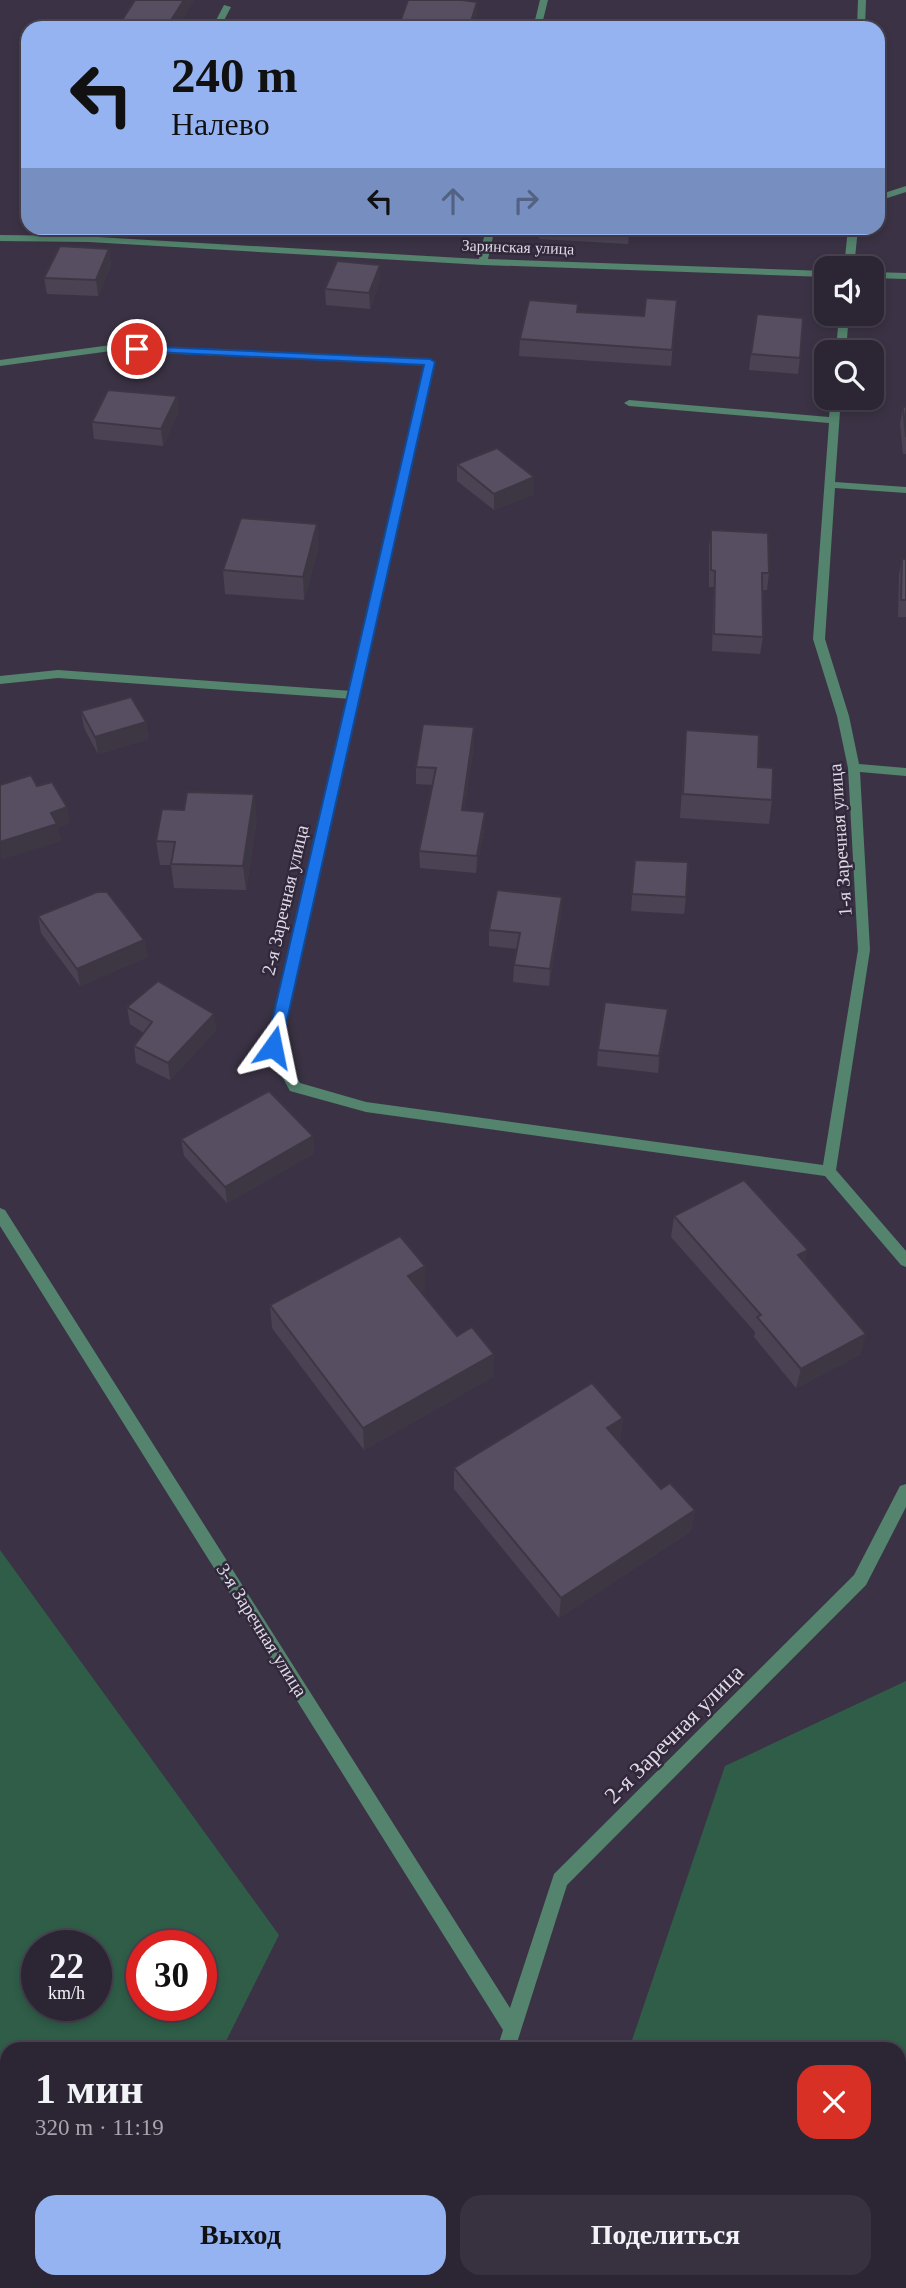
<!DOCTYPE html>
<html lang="ru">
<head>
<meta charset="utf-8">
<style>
  body { margin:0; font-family:"Times New Roman",serif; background:#383240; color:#f1f3f6; height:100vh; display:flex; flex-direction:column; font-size:26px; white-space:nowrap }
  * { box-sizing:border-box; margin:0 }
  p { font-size:23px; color:#a6a5ac }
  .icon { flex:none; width:38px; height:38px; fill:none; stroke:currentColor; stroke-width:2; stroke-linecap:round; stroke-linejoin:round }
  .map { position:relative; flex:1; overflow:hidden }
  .drawer { position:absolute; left:0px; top:2042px; width:906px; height:247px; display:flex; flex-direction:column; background:#2c2634; border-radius:21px 21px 0 0; box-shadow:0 4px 10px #0003,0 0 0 2px #48434f }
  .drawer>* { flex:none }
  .banner { position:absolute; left:21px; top:21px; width:864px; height:214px; border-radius:21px; box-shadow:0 4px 10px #0003,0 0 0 2px #48434f; background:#95b2f1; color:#111; overflow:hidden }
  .tools { position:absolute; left:814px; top:256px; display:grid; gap:14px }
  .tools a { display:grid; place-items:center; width:70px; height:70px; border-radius:14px; background:#2c2634; box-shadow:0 4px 10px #0003,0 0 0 2px #48434f; font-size:35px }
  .speed { position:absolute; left:21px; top:1930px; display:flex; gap:14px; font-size:35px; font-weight:700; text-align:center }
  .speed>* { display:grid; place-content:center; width:91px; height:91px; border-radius:50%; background:#2c2634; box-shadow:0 4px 10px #0003,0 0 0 2px #48434f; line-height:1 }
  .speed small { font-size:18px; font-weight:400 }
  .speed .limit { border:10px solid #d22; background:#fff; color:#111 }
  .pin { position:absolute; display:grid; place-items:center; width:60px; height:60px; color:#fff; margin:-30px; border:4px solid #fff; border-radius:50%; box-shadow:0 2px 7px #0007 }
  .me { position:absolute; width:77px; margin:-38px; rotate:12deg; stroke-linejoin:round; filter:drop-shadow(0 0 5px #0008) }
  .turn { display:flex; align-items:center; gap:24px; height:147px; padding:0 35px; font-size:32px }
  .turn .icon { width:91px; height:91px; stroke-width:2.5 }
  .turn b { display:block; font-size:49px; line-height:60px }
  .lanes { display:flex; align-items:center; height:66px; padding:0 35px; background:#0003; justify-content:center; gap:35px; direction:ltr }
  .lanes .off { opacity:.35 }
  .round { display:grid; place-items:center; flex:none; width:74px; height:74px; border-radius:21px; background:#383240 }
  .overview { display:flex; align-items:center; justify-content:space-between; height:119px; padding:0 35px }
  h1 { font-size:42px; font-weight:800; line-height:52px }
  .primary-button { display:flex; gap:14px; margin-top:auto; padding:14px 35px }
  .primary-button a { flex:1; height:80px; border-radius:21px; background:#95b2f1; color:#111; font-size:28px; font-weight:800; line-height:80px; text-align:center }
  .primary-button a+a { background:#383240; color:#f1f3f6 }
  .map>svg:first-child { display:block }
  .green { fill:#2f5d48; fill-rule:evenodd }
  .water { fill:#634c7d; stroke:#88779c; stroke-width:2 }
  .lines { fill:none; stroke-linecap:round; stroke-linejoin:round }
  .lane { fill:#54846d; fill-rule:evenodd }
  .street { fill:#54846d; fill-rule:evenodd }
  .wall { fill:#4b4353 }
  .shaded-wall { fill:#3d3744 }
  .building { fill:#574e61; stroke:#3d3744; stroke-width:2 }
  .route { fill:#1a73e8; stroke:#114b97; stroke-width:2 }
  .labels { text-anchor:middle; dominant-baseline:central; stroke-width:5; stroke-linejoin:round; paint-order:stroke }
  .far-street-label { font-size:16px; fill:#dfdae6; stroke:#31293b }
  .street-label { font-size:19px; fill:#dfdae6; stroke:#31293b }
  .near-street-label { font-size:23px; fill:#dfdae6; stroke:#31293b }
</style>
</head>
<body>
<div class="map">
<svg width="906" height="2288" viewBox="0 0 906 2288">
  <rect width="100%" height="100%" fill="#3b3345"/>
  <g class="green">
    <path d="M 0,1550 L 279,1935 L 222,2049 L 7,2049 L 7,2124 L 0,2128 ZM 37,1946 L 96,1946 L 96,2006 L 37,2006 ZM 142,1946 L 201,1946 L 201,2006 L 142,2006 Z"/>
    <polygon points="906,1681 906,2288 502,2288 504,2282 900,2282 900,2049 629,2049 725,1766"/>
  </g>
  <polygon class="water" points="7,2124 7,2282 87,2282 83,2288 0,2288 0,2128"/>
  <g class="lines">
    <g class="lane">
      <polygon points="906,186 906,192 878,201 878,195"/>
      <polygon points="111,345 430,359 435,362 430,365 111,351 0,366 0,360"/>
      <polygon points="58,670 352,691 358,695 352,699 58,678 0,684 0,676"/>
    </g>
    <g class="street">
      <polygon points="540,0 548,0 541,28 533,28"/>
      <polygon points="858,0 866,0 865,28 857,28"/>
      <polygon points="224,5 231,7 220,28 212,28"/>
      <polygon points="98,228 108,228 97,237 479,259 486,228 495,228 488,259 826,271 826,277 483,265 89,242 0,241 0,235 87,236"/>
      <polygon points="848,228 858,228 854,268 844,268"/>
      <polygon points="872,272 906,273 906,279 872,278"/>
      <polygon points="839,313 849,313 846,352 836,352"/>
      <polygon points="430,359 435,362 280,1047 300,1083 366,1102 823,1165 858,950 848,768 837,716 813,639 829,423 629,406 624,403 629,400 829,417 831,397 841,397 835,482 906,487 906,493 835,488 825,639 849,716 859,764 906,768 906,776 860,772 870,950 836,1170 906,1251 906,1267 901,1265 825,1176 366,1112 290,1091 266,1047 425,362"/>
      <polygon points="0,1208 5,1210 510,2008 554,1874 854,1575 900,1486 906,1484 906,1507 866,1585 567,1885 515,2049 497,2049 503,2030 0,1226"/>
      <polygon points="415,2282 435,2282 433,2288 413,2288"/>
    </g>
  </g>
  <g class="wall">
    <polygon points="540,228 630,228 628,244 539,239"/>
    <polygon points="109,249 111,265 98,296 47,294 44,278"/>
    <polygon points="380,281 370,309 326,305 325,289"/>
    <polygon points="677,300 671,366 519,356 520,339 578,312 644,316"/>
    <polygon points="751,354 800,358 798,374 749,370"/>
    <polygon points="177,396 178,412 163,446 94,439 92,422"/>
    <polygon points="903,407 906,407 906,454 903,454 900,424"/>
    <polygon points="457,464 534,494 494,510 457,481"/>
    <polygon points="317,524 318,548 304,600 225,594 223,570"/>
    <polygon points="711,530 769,573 767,590 762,590 763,637 760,654 712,651 714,587 709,587 709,547"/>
    <polygon points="902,559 906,559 906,617 898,617 899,575"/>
    <polygon points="81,711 146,722 148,739 98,754 84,728"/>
    <polygon points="686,730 758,767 772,800 769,824 680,818"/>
    <polygon points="474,744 464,810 484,829 476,873 420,868 419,851 433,785 416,784 416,767"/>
    <polygon points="257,818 246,890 174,888 171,865 160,865 156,841"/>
    <polygon points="635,860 686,897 684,914 631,911"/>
    <polygon points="562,897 561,914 549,986 513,982 514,965 517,949 489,946 489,930"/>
    <polygon points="38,916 144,940 147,957 80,986 41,933"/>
    <polygon points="127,1007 216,1030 170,1080 136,1063 134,1046 144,1033 130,1024"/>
    <polygon points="666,1026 658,1073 597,1066 598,1050"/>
    <polygon points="313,1136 314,1153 227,1203 184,1156 181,1139"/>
    <polygon points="674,1216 805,1263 861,1354 796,1388 754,1337 755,1332 671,1237"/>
    <polygon points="425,1266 425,1289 421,1292 457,1336 494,1376 364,1450 272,1328 270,1305"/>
    <polygon points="623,1418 620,1440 618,1441 661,1489 695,1510 691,1531 559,1618 454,1489 454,1468"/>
  </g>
  <g class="shaded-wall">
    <polygon points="184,0 195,0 177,28 166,28"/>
    <polygon points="477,2 477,17 473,28 469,28"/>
    <polygon points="109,249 111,265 98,296 96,280"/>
    <polygon points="380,265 380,281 370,309 369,293"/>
    <polygon points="177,396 178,412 163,446 161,429"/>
    <polygon points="534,477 534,494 494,510 494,494"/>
    <polygon points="317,524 318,548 304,600 303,577"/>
    <polygon points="146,722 148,739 98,754 95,737"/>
    <polygon points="474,727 474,744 462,827 462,810"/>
    <polygon points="254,794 257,818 246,890 243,866"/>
    <polygon points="67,807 70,824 58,828 61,841 1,860 0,842 51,813"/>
    <polygon points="485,812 484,829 476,873 477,856"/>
    <polygon points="562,897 561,914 549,986 550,969"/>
    <polygon points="144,940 147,957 80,986 77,969"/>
    <polygon points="668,1009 666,1026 658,1073 659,1056"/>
    <polygon points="214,1014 216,1030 170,1080 168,1063"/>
    <polygon points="313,1136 314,1153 227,1203 225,1187"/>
    <polygon points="808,1250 803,1270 798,1255"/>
    <polygon points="425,1266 425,1289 408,1298 408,1276"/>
    <polygon points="866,1334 861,1354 796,1388 801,1369"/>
    <polygon points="494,1354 494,1376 364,1450 363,1428"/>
    <polygon points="623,1418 620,1440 605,1450 607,1428"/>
    <polygon points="695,1510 691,1531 559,1618 561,1598"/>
  </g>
  <g class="building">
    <polygon points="135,0 184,0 166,28 117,28"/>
    <polygon points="408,0 462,0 477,2 469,28 398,28"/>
    <polygon points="60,246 109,249 96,280 44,278"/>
    <polygon points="337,261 380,265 369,293 325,289"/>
    <polygon points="646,298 677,300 672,350 520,339 529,300 578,304 577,312 644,316"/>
    <polygon points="757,314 803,318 800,358 751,354"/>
    <polygon points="108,390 177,396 161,429 92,422"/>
    <polygon points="903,407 906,407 906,437"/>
    <polygon points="497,448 534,477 494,494 457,464"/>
    <polygon points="241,518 317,524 303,577 223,570"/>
    <polygon points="711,530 768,533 769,573 762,573 763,637 714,634 715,571 711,570"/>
    <polygon points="902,559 906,559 906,600 901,600"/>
    <polygon points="131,697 146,722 95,737 81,711"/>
    <polygon points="423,724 474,727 462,810 485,812 477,856 419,851 436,768 416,767"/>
    <polygon points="686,730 759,735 758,767 773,768 772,800 683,794"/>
    <polygon points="31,775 37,786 52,782 67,807 51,813 57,824 0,842 0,785"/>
    <polygon points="187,792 254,794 243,866 171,864 175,842 156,841 162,809 184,810"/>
    <polygon points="635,860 688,862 686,897 632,894"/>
    <polygon points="497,890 562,897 550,969 514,965 520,933 489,930"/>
    <polygon points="97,892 107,892 144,940 77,969 38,916"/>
    <polygon points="158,981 214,1014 168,1063 134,1046 152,1022 127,1007"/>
    <polygon points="605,1002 668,1009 659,1056 598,1050"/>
    <polygon points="269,1091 313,1136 225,1187 181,1139"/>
    <polygon points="744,1180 808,1250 798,1255 866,1334 801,1369 757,1317 761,1315 674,1216"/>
    <polygon points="400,1236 425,1266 408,1276 457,1336 472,1327 494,1354 363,1428 270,1305"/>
    <polygon points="592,1383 623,1418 607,1428 661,1489 670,1483 695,1510 561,1598 454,1468"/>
  </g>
  <polygon class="route" points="137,346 430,359 435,362 281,1047 273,1053 266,1047 424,365 133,351 132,349"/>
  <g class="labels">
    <g class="far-street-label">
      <text transform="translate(518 247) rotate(2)">Заринская улица</text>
    </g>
    <g class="street-label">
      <text transform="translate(840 840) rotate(-94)">1-я Заречная улица</text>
      <text transform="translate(285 900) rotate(-77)">2-я Заречная улица</text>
      <text transform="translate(262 1630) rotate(58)">3-я Заречная улица</text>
    </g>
    <g class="near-street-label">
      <text transform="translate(674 1734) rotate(-45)">2-я Заречная улица</text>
    </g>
  </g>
</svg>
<div class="tools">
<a><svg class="icon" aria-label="sound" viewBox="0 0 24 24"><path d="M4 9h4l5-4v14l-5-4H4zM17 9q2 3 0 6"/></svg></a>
<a><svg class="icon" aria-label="search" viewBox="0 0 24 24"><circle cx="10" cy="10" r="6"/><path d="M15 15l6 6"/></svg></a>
</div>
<div class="speed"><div>22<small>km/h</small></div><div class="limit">30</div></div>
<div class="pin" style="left:137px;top:349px;background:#d93025"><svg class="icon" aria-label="arrive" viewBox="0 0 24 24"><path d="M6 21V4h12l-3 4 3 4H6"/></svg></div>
<svg class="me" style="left:273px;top:1047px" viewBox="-20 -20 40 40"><path d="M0-17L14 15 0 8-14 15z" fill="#1a73e8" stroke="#fff" stroke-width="4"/></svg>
<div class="banner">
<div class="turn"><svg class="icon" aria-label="left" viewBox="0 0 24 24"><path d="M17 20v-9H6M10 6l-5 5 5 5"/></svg><div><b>240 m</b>Налево</div></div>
<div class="lanes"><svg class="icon" aria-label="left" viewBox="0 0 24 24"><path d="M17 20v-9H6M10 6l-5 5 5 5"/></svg><svg class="icon off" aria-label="ahead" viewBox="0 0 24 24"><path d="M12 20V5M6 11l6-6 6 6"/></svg><svg class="icon off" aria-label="right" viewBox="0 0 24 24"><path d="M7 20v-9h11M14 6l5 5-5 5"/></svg></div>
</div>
<section class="drawer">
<div class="overview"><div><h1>1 мин</h1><p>320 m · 11:19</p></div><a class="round" style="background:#d93025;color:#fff"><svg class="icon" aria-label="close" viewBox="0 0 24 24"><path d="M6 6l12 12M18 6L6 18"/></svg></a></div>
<div class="primary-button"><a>Выход</a><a>Поделиться</a></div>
</section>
</div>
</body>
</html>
